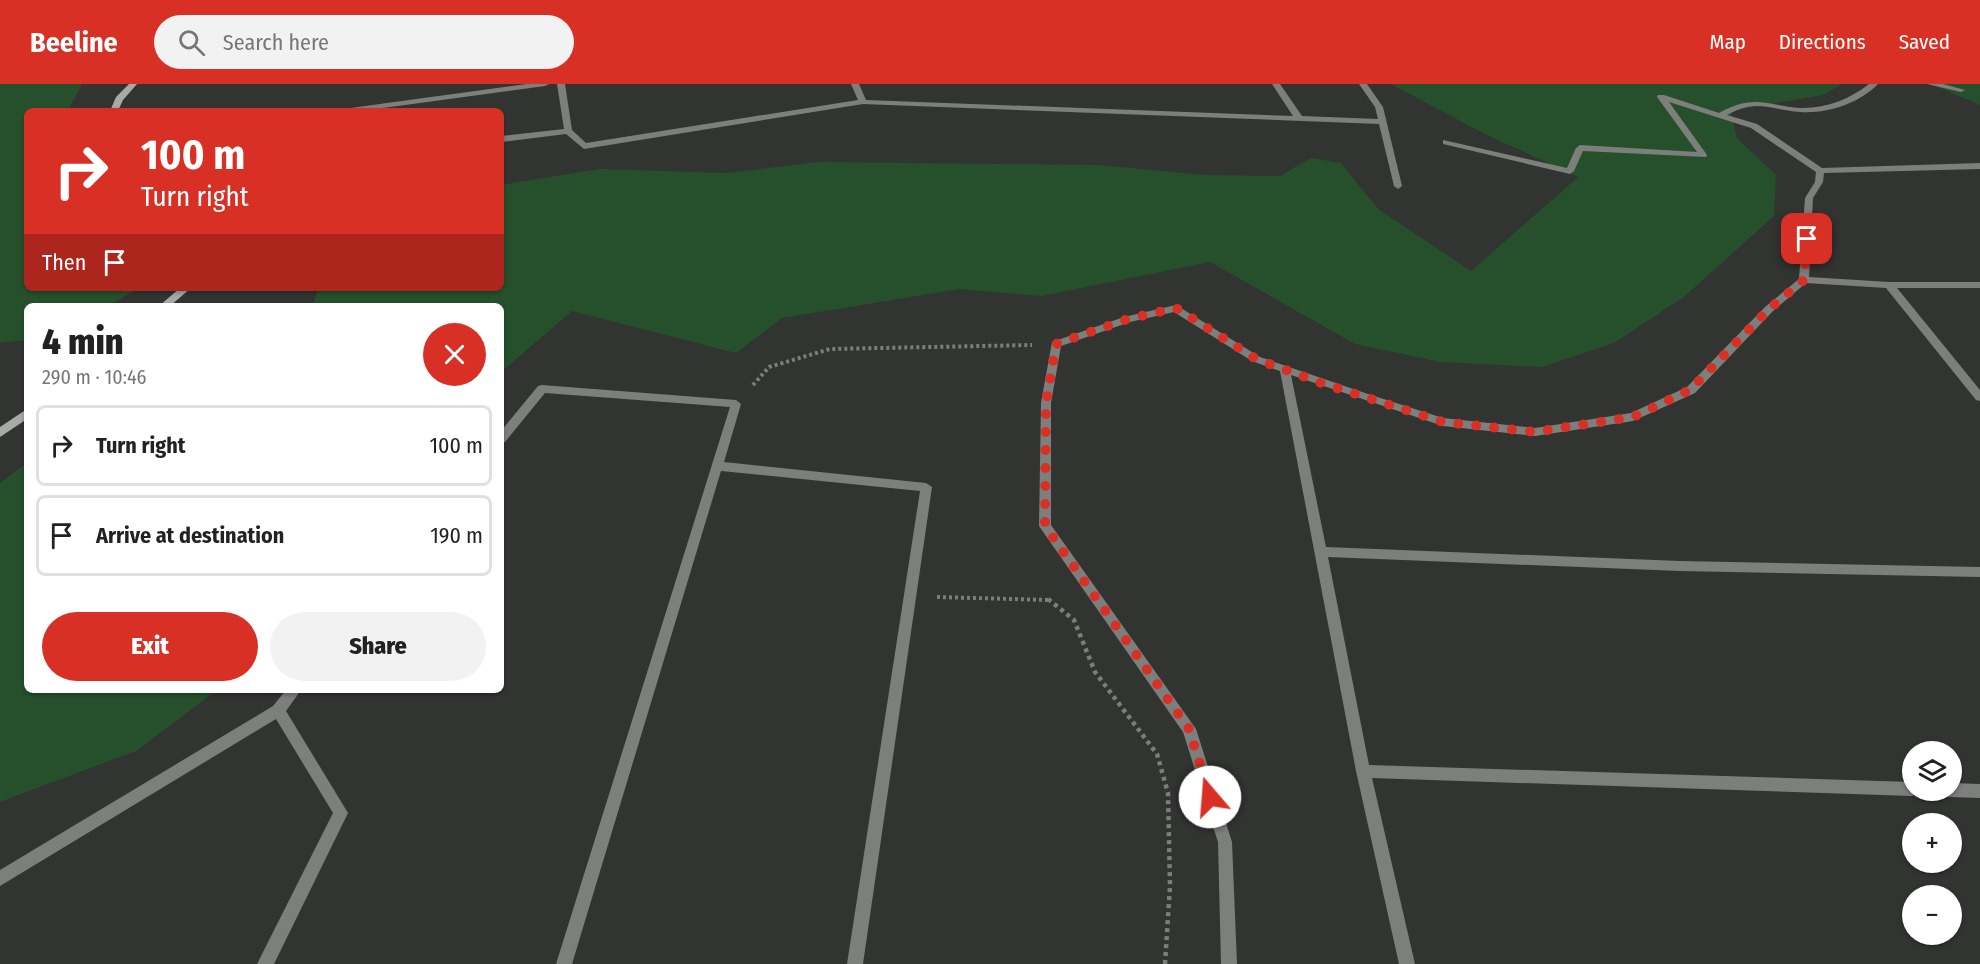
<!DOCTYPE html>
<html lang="en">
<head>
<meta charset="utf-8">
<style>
  body { margin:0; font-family:"Fira Sans Condensed",sans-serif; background:#f2f2f2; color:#222; height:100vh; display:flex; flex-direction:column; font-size:22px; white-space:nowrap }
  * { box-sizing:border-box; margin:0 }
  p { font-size:20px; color:#767676 }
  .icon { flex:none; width:33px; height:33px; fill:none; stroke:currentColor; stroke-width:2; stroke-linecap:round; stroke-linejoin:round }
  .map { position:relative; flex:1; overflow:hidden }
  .details { position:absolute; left:24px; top:219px; width:480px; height:390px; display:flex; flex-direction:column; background:#fff; border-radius:9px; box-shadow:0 2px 4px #0004 }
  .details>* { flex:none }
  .banner { position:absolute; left:24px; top:24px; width:480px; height:183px; border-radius:9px; box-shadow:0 2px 4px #0004; background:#d93025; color:#fff; overflow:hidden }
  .buttons { position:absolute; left:1902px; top:657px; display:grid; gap:12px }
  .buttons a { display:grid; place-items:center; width:60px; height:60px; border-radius:50%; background:#fff; box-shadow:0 2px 4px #0004; font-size:30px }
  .pin { position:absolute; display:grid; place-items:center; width:51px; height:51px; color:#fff; margin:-26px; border-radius:12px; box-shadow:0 3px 9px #0006 }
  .me { position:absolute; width:66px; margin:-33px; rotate:342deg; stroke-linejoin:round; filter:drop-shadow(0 0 4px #0008) }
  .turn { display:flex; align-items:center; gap:21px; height:126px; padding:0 18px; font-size:27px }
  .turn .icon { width:78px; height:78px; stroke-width:2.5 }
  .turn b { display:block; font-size:42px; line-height:51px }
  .then { display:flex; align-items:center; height:57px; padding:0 18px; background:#0003; gap:12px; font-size:22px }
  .round { display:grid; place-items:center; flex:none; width:63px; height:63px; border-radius:32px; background:#f2f2f2 }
  .head { display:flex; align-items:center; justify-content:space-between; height:102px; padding:0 18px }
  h1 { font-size:36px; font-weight:800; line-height:45px }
  .primary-button { display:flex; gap:12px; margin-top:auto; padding:12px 18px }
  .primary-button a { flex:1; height:69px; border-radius:36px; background:#d93025; color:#fff; font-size:24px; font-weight:800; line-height:69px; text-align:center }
  .primary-button a+a { background:#f2f2f2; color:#222 }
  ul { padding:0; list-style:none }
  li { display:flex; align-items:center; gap:18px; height:81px; margin:0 12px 9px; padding:0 6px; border:3px solid #e0e0e0; border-radius:9px }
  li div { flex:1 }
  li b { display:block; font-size:22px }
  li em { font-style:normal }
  header { display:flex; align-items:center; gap:36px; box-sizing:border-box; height:84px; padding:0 30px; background:#d93025; color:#fff }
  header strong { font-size:28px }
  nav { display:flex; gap:33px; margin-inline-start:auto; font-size:21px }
  .search { width:420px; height:54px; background:#f2f2f2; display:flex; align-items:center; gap:15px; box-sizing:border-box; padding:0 21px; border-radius:33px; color:#767676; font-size:22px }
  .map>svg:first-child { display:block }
  .green { fill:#26502b }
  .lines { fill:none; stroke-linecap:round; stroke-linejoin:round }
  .path-far1 { stroke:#7b7e7b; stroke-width:4; stroke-dasharray:3 3; stroke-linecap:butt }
  .path { stroke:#7b7e7b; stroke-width:4.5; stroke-dasharray:4 4; stroke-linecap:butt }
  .street { fill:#7d7f7d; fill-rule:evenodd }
  .secondary { fill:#a7aaa7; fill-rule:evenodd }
  .route { stroke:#d93025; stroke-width:10; stroke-dasharray:0 18 }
</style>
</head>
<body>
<header>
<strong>Beeline</strong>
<div class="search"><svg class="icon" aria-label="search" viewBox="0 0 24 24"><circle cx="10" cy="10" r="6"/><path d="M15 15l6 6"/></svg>Search here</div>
<nav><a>Map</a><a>Directions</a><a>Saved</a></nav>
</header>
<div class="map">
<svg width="1980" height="880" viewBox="0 0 1980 880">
  <rect width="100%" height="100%" fill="#313431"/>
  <g class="green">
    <polygon points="0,0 82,0 68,27 27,27 27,204 139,204 108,222 27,222 27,256 0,259"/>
    <polygon points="1391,0 1842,0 1823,11 1731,27 1737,54 1776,91 1774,132 1685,212 1614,259 1542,283 1441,278 1355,260 1210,178 1041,212 959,205 782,234 736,269 572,227 501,288 501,222 313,222 318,204 501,204 501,101 600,85 726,89 818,78 1098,81 1204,91 1280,92 1311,74 1341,79 1378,125 1471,187 1578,93 1483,49"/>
    <polygon points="1931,0 1980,0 1980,21"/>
    <polygon points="27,379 27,606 217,606 136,667 0,718 0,399"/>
  </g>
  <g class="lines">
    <g class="path-far1">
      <polyline points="753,301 769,283 830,265 1032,261"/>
      <polyline points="937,513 1049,516"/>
    </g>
    <polyline class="path" points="1048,515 1074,536 1095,588 1157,670 1168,709 1170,802 1165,880"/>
    <g class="street">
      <polygon points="527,0 549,0 545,2 361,27 339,27 343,25"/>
      <polygon points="557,0 565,0 572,46 586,59 858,16 851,0 859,0 866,16 1293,32 1272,0 1280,0 1302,32 1378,35 1375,23 1359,0 1367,0 1383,23 1402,102 1398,105 1394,102 1379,40 863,20 584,65 566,50 501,58 501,52 564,45"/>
      <path d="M 1869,0 L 1878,0 C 1860,19 1827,30 1800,28 C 1770,26 1757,14 1727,31 L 1757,40 L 1822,84 L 1980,79 L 1980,85 L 1824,89 L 1823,98 L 1813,114 L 1809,193 L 1889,198 L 1980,198 L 1980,204 L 1897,204 L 1980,306 L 1980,317 L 1976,316 L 1886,204 L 1806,199 L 1773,227 L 1695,309 L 1633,337 L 1535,352 L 1443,342 L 1291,291 L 1326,463 L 1680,477 L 1980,483 L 1980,493 L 1680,487 L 1328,473 L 1369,681 L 1912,698 L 1912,706 L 1919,706 L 1917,710 L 1912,712 L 1372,694 L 1415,880 L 1399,880 L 1356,687 L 1280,287 L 1252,277 L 1174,228 L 1130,238 L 1061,262 L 1051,319 L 1051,441 L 1196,645 L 1232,758 L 1237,880 L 1221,880 L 1218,758 L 1183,648 L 1039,442 L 1041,319 L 1052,258 L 1124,233 L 1176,221 L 1260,273 L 1368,310 L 1443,334 L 1535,344 L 1631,329 L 1687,303 L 1765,223 L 1799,195 L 1805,114 L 1815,98 L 1816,88 L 1751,44 L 1669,18 L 1707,71 L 1706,73 L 1583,67 L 1574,87 L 1570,90 L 1443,60 L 1443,56 L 1567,84 L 1576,64 L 1580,61 L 1697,68 L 1657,13 L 1658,11 L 1664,11 L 1719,29 C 1754,10 1765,21 1800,24 C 1825,25 1850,15 1869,0 Z"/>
      <polygon points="1927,0 1943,0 1965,6 1961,8"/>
      <polygon points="542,301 736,316 741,320 724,378 926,399 932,403 863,880 847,880 920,407 721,387 572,880 556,880 730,323 545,309 505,358 501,359 501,347 538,302"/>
      <polygon points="286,606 301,606 286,627 348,729 274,880 257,880 333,729 276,635 0,802 0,786 273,622"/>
      <polygon points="1952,699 1980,700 1980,714 1950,713 1945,711 1943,706 1952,706"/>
    </g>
    <g class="secondary">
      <polygon points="129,0 137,0 123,16 118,27 110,27 116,13"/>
      <polygon points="180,204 191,204 170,222 159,222"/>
      <polygon points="27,325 27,335 0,353 0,343"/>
    </g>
  </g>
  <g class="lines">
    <polyline class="route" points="1210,713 1189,645 1045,442 1046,319 1056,260 1128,235 1176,224 1256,275 1324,300 1443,338 1535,348 1633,333 1690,306 1769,225 1804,196 1807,155"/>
  </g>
</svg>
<div class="buttons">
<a><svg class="icon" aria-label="layers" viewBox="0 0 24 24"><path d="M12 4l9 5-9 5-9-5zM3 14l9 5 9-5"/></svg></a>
<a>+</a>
<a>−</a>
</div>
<div class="pin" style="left:1807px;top:155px;background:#d93025"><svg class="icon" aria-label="arrive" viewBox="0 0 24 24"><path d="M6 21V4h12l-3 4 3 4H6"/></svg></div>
<svg class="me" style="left:1210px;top:713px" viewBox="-20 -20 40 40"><circle r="19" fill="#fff"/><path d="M0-13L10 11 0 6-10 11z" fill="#d93025"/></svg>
<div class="banner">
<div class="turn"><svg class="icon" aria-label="right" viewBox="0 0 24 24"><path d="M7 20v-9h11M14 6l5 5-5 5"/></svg><div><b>100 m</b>Turn right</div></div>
<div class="then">Then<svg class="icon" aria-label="arrive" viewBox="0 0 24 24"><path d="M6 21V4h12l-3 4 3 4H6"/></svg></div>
</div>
<section class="details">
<div class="head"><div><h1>4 min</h1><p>290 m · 10:46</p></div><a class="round" style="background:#d93025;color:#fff"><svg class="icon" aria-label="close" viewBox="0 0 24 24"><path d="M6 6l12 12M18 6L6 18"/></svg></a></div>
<ul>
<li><svg class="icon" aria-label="right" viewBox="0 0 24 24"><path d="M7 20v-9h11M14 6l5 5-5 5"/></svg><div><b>Turn right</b></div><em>100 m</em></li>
<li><svg class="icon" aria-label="arrive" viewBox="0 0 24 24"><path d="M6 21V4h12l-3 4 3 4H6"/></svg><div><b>Arrive at destination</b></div><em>190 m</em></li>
</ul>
<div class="primary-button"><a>Exit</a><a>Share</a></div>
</section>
</div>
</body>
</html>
